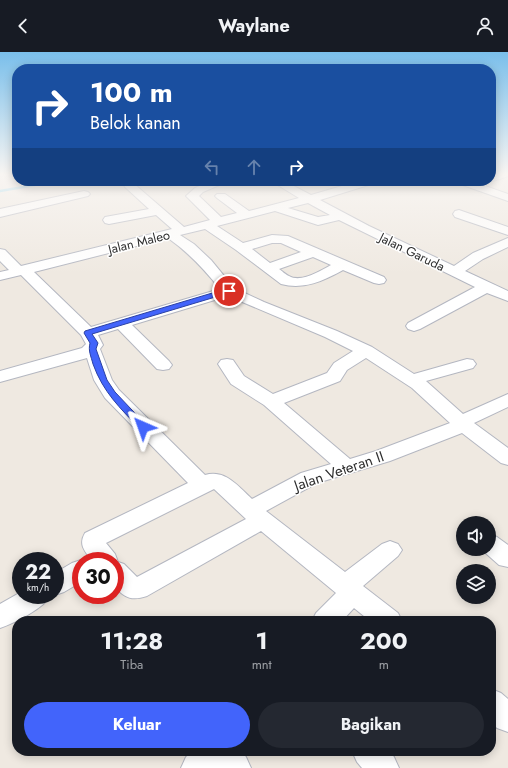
<!DOCTYPE html>
<html lang="id">
<head>
<meta charset="utf-8">
<style>
  body { margin:0; font-family:Jost,sans-serif; background:#242831; color:#f1f3f6; height:100vh; display:flex; flex-direction:column; font-size:15px; white-space:nowrap }
  * { box-sizing:border-box; margin:0 }
  p { font-size:13px; color:#9ea1a6 }
  .icon { flex:none; width:22px; height:22px; fill:none; stroke:currentColor; stroke-width:2; stroke-linecap:round; stroke-linejoin:round }
  .map { position:relative; flex:1; overflow:hidden }
  .drawer { position:absolute; left:12px; top:564px; width:484px; height:140px; display:flex; flex-direction:column; background:#171b24; border-radius:16px; box-shadow:0 2px 10px #0003 }
  .drawer>* { flex:none }
  .guide { position:absolute; left:12px; top:12px; width:484px; height:122px; border-radius:16px; box-shadow:0 2px 10px #0003; background:#1a4fa0; color:#fff; overflow:hidden }
  .tools { position:absolute; left:456px; top:464px; display:grid; gap:8px }
  .tools a { display:grid; place-items:center; width:40px; height:40px; border-radius:50%; background:#171b24; box-shadow:0 2px 10px #0003; font-size:20px }
  .speed { position:absolute; left:12px; top:500px; display:flex; gap:8px; font-size:20px; font-weight:700; text-align:center }
  .speed>* { display:grid; place-content:center; width:52px; height:52px; border-radius:50%; background:#171b24; box-shadow:0 2px 10px #0003; line-height:1 }
  .speed small { font-size:10px; font-weight:400 }
  .speed .limit { border:6px solid #d22; background:#fff; color:#111 }
  .pin { position:absolute; display:grid; place-items:center; width:34px; height:34px; color:#fff; margin:-17px; border:2px solid #fff; border-radius:50%; box-shadow:0 1px 4px #0007 }
  .me { position:absolute; width:44px; margin:-22px; rotate:317deg; stroke-linejoin:round; filter:drop-shadow(0 0 3px #0008) }
  .turn { display:flex; align-items:center; gap:14px; height:84px; padding:0 12px; font-size:18px }
  .turn .icon { width:52px; height:52px; stroke-width:2.5 }
  .turn b { display:block; font-size:28px; line-height:34px }
  .lanes { display:flex; align-items:center; height:38px; padding:0 12px; background:#0003; justify-content:center; gap:20px; direction:ltr }
  .lanes .off { opacity:.35 }
  .eta { display:flex; justify-content:space-evenly; align-items:center; height:68px; text-align:center }
  .eta b { font-size:24px; font-weight:700; line-height:28px }
  .primary-button { display:flex; gap:8px; margin-top:auto; padding:8px 12px }
  .primary-button a { flex:1; height:46px; border-radius:24px; background:#4264fb; color:#fff; font-size:16px; font-weight:700; line-height:46px; text-align:center }
  .primary-button a+a { background:#242831; color:#f1f3f6 }
  header { display:flex; justify-content:space-between; align-items:center; height:52px; padding:0 12px; background:#171b24; font-size:18px; font-weight:700 }
  .map>svg:first-child { display:block }
  .lines { fill:none; stroke-linecap:round; stroke-linejoin:round }
  .stream { stroke:#75cff0; stroke-width:2.5 }
  .minor-casing { stroke:#b4b7c1; stroke-width:2 }
  .minor { fill:#fff; fill-rule:evenodd }
  .route { fill:#4264fb; stroke:#2b41a3 }
  .labels { text-anchor:middle; dominant-baseline:central; stroke-width:3; stroke-linejoin:round; paint-order:stroke }
  .far-street-label { font-size:13px; fill:#2e2e2e; stroke:#fff }
  .street-label { font-size:15px; fill:#2e2e2e; stroke:#fff }
</style>
</head>
<body>
<header><svg class="icon" aria-label="back" viewBox="0 0 24 24"><path d="M15 5l-7 7 7 7"/></svg>Waylane<svg class="icon" aria-label="person" viewBox="0 0 24 24"><circle cx="12" cy="8" r="4"/><path d="M4 21q1-7 8-7t8 7"/></svg></header>
<div class="map">
<svg width="508" height="716" viewBox="0 0 508 716">
  <rect width="100%" height="100%" fill="#efe9e1"/>
  <g class="lines">
    <polyline class="stream" points="0,139 58,129"/>
    <defs>
      <g id="minor">
        <path d="M 494,122 L 508,122 L 508,124 C 502,126 496,129 490,129 L 491,123 Z"/>
        <path d="M 211,129 L 225,129 L 224,131 L 203,140 L 199,144 L 221,165 L 237,161 L 217,146 L 215,144 L 217,142 L 225,142 L 249,159 L 299,146 L 271,129 L 284,129 L 311,143 L 359,129 L 376,129 L 375,131 L 320,148 L 369,174 L 454,214 L 473,201 L 508,186 L 508,195 L 483,207 L 465,219 L 508,239 L 508,249 L 487,241 L 420,277 L 414,279 L 408,277 L 406,274 L 408,271 L 475,235 L 339,168 L 318,173 L 275,159 L 217,174 L 243,191 L 272,183 L 288,184 L 384,225 L 386,228 L 384,231 L 379,232 L 374,231 L 343,218 C 323,229 304,238 281,232 L 236,198 L 205,177 L 180,183 L 194,192 L 211,208 L 234,236 L 264,250 L 337,279 L 372,295 L 414,322 L 467,307 L 473,308 L 476,312 L 473,316 L 426,329 L 463,362 L 508,342 L 508,355 L 474,371 L 508,396 L 508,413 L 501,411 L 462,381 L 390,409 L 317,431 L 266,459 L 345,520 L 382,492 L 390,489 L 398,492 L 402,498 L 398,504 L 363,534 L 398,561 L 402,569 L 370,569 L 354,556 L 342,569 L 312,569 L 316,561 L 336,541 L 261,479 L 147,544 C 132,549 125,546 115,535 L 115,509 L 92,509 C 85,499 78,493 85,481 L 188,431 L 105,346 L 94,328 L 87,306 L 0,330 L 0,319 L 82,296 L 86,292 L 81,283 L 21,223 L 0,228 L 0,220 L 9,218 L 0,209 L 0,197 L 5,198 L 21,214 L 172,177 L 156,163 L 109,172 L 105,171 L 103,168 L 105,165 L 149,157 L 125,135 L 124,133 L 125,131 L 133,131 L 184,175 L 210,168 L 186,144 L 195,136 ZM 308,151 L 330,163 L 318,165 L 288,156 ZM 168,186 C 189,201 204,217 220,237 L 91,275 L 34,220 ZM 272,191 L 281,191 L 301,200 L 270,211 L 252,197 ZM 313,205 L 331,213 C 320,219 301,231 289,224 C 286,223 282,219 279,217 ZM 228,244 L 325,285 L 353,299 L 334,311 L 327,321 L 273,342 L 244,324 L 233,308 L 227,307 L 221,308 L 218,312 L 231,332 L 264,353 L 331,412 L 301,421 L 252,447 C 238,434 225,417 205,423 L 119,338 L 112,328 L 100,297 L 103,293 L 98,283 L 118,277 L 157,317 L 163,318 L 169,317 L 172,313 L 169,309 L 132,273 ZM 366,306 L 412,336 L 450,371 L 376,399 L 350,407 L 284,351 L 340,329 L 347,318 ZM 214,437 L 246,467 L 137,525 L 124,512 L 118,510 L 115,502 L 106,491 Z"/>
        <polygon points="456,129 471,129 508,142 508,149 457,131"/>
        <polygon points="84,139 88,140 90,142 88,144 0,165 0,157"/>
        <polygon points="459,158 508,175 508,183 455,165 453,162 455,159"/>
        <polygon points="489,482 497,485 508,493 508,515 499,513 481,497 489,497"/>
        <polygon points="81,508 83,509 81,509 81,530 64,540 55,543 55,521 72,511"/>
        <path d="M 21,540 L 21,543 L 51,543 C 44,556 15,571 0,576 L 0,552 Z"/>
        <polygon points="491,637 501,641 508,647 508,680 497,676 491,670"/>
        <polygon points="193,699 241,699 246,705 251,716 181,716 186,705"/>
        <polygon points="352,699 389,699 394,705 399,716 362,716 357,710"/>
      </g>
    </defs>
    <use href="#minor" class="minor-casing"/>
    <use href="#minor" class="minor"/>
  </g>
  <linearGradient id="sky" x2="0" y2="1"><stop stop-color="#7abfeb"/><stop offset="0.55" stop-color="#f8f5f2"/><stop offset="1" stop-color="#f8f5f2" stop-opacity="0"/></linearGradient>
  <rect width="508" height="222" fill="url(#sky)"/>
  <path class="route" d="M 229,236 L 233,239 L 232,240 L 92,282 L 98,291 L 96,297 L 107,328 L 115,340 L 148,375 L 146,377 L 140,377 C 120,356 103,340 93,312 C 91,304 88,299 90,291 L 84,281 L 85,279 Z"/>
  <g class="labels">
    <g class="far-street-label">
      <text transform="translate(139 190) rotate(-14)">Jalan Maleo</text>
      <text transform="translate(412 200) rotate(26)">Jalan Garuda</text>
    </g>
    <g class="street-label">
      <text transform="translate(339 419) rotate(-19)">Jalan Veteran II</text>
    </g>
  </g>
</svg>
<div class="tools">
<a><svg class="icon" aria-label="sound" viewBox="0 0 24 24"><path d="M4 9h4l5-4v14l-5-4H4zM17 9q2 3 0 6"/></svg></a>
<a><svg class="icon" aria-label="layers" viewBox="0 0 24 24"><path d="M12 4l9 5-9 5-9-5zM3 14l9 5 9-5"/></svg></a>
</div>
<div class="speed"><div>22<small>km/h</small></div><div class="limit">30</div></div>
<div class="pin" style="left:229px;top:239px;background:#d93025"><svg class="icon" aria-label="arrive" viewBox="0 0 24 24"><path d="M6 21V4h12l-3 4 3 4H6"/></svg></div>
<svg class="me" style="left:143px;top:375px" viewBox="-20 -20 40 40"><path d="M0-17L14 15 0 8-14 15z" fill="#4264fb" stroke="#fff" stroke-width="4"/></svg>
<div class="guide">
<div class="turn"><svg class="icon" aria-label="right" viewBox="0 0 24 24"><path d="M7 20v-9h11M14 6l5 5-5 5"/></svg><div><b>100 m</b>Belok kanan</div></div>
<div class="lanes"><svg class="icon off" aria-label="left" viewBox="0 0 24 24"><path d="M17 20v-9H6M10 6l-5 5 5 5"/></svg><svg class="icon off" aria-label="ahead" viewBox="0 0 24 24"><path d="M12 20V5M6 11l6-6 6 6"/></svg><svg class="icon" aria-label="right" viewBox="0 0 24 24"><path d="M7 20v-9h11M14 6l5 5-5 5"/></svg></div>
</div>
<section class="drawer">
<div class="eta">
<div><b>11:28</b><p>Tiba</p></div>
<div><b>1</b><p>mnt</p></div>
<div><b>200</b><p>m</p></div>
</div>
<div class="primary-button"><a>Keluar</a><a>Bagikan</a></div>
</section>
</div>
</body>
</html>
